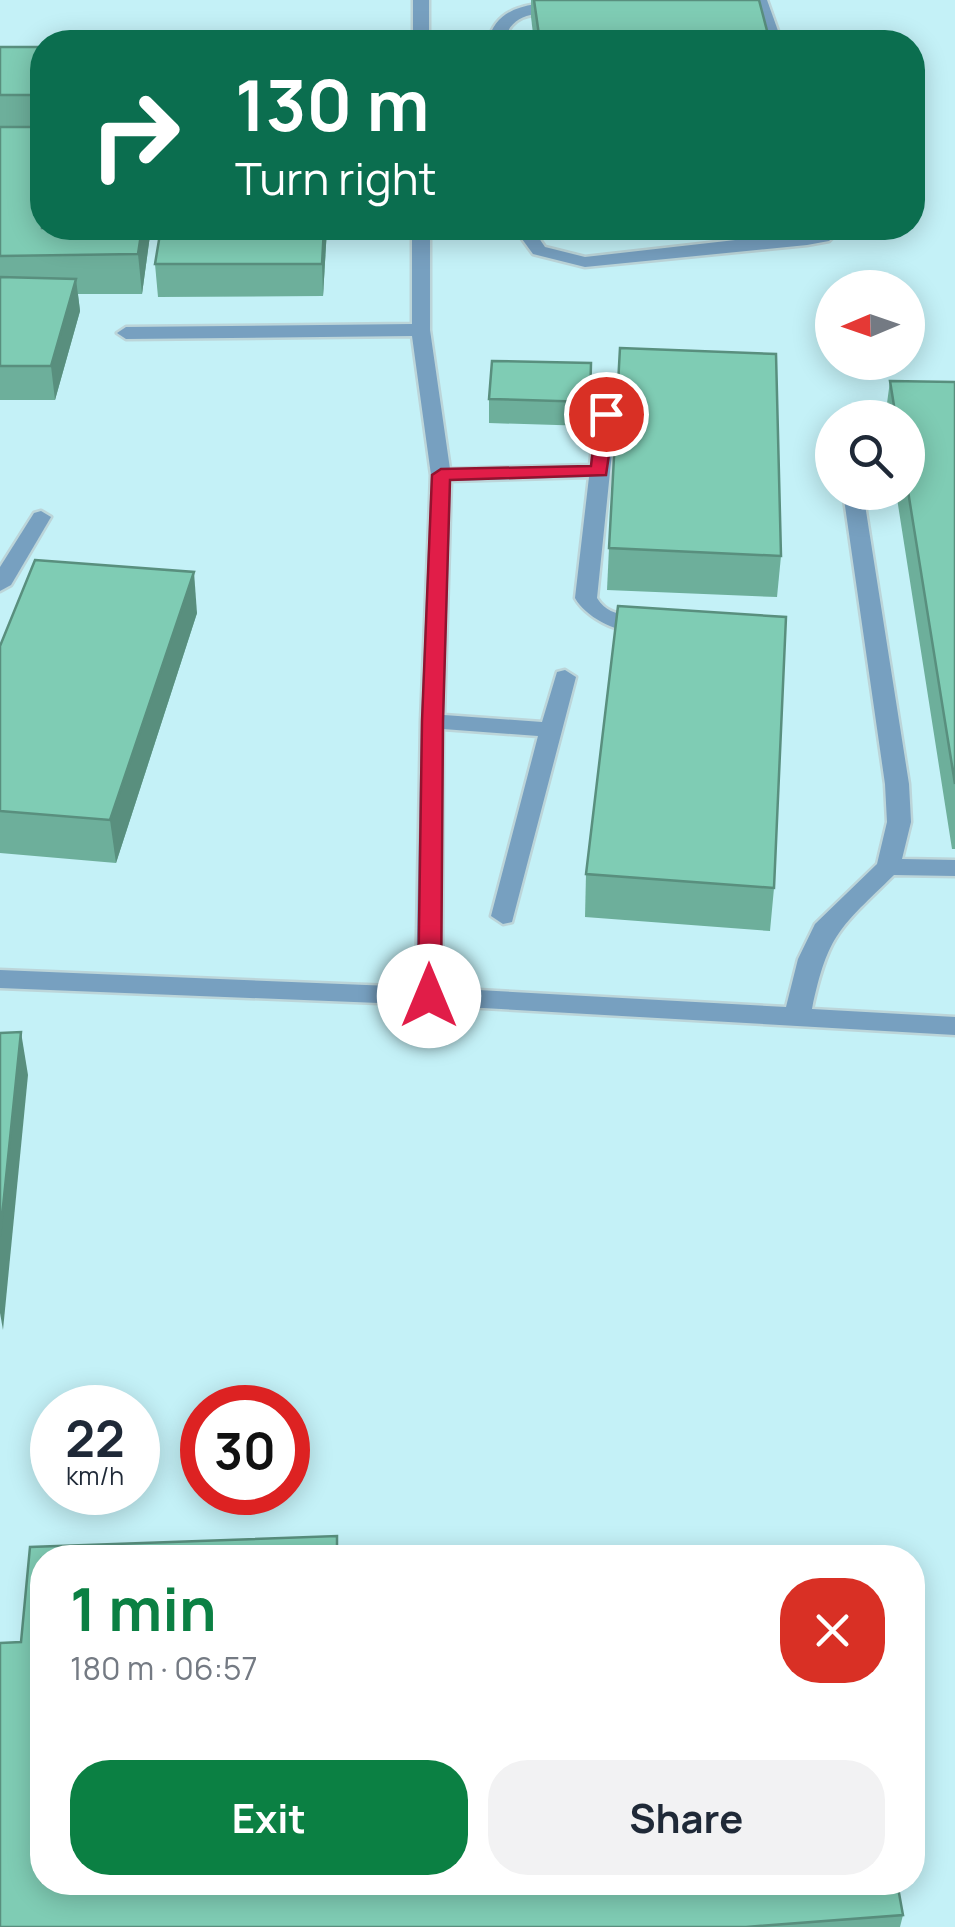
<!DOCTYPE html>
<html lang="en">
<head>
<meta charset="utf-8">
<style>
  body { margin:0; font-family:Manrope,sans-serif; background:#f2f2f3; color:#1f2937; height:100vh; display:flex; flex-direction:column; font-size:38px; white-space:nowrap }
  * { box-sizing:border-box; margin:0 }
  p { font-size:32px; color:#747a83 }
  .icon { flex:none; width:55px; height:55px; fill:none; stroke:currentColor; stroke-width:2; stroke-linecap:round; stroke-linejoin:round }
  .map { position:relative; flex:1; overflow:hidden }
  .side { position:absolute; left:30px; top:1545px; width:895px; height:350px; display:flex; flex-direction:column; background:#fff; border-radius:40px; box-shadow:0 5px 25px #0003 }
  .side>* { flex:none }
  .top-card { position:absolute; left:30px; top:30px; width:895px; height:210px; border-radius:40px; box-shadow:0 5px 25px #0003; background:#0b6e4f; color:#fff; overflow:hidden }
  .needle { width:65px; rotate:268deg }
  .fabs { position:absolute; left:815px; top:270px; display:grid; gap:20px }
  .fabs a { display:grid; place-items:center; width:110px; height:110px; border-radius:50%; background:#fff; box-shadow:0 5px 25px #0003; font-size:50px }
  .speed { position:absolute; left:30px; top:1385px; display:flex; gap:20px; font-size:50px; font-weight:700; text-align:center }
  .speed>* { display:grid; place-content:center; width:130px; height:130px; border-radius:50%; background:#fff; box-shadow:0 5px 25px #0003; line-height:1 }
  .speed small { font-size:25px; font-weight:400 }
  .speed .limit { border:15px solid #d22; background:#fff; color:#111 }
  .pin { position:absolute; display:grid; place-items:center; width:85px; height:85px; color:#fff; margin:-42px; border:5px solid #fff; border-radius:50%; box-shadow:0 2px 10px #0007 }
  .me { position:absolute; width:110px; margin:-55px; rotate:0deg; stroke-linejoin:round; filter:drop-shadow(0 0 8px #0008) }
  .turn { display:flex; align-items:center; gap:35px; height:210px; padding:0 40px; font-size:45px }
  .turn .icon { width:130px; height:130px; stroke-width:2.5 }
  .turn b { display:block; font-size:70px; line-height:85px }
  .round { display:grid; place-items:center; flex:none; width:105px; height:105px; border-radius:40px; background:#f2f2f3 }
  .summary { display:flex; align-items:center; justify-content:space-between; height:170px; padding:0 40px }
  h1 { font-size:60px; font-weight:700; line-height:75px; color:#0b8043 }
  .action { display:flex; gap:20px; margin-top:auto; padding:20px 40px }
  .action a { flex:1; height:115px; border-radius:40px; background:#0b8043; color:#fff; font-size:40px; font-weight:700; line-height:115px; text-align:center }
  .action a+a { background:#f2f2f3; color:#1f2937 }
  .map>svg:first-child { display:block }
  .built { fill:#c4f1f7; fill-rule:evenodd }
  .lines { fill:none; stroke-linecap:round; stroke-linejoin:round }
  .minor-casing { stroke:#bcd5d9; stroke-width:5 }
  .minor { fill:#77a0c0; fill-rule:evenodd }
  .wall { fill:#6daf9b }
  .shaded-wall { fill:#598f7e }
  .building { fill:#7fccb4; stroke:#598f7e; stroke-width:2.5 }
  .route { fill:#e11d48; stroke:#92132f; stroke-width:2.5 }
</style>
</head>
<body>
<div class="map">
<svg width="955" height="1927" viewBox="0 0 955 1927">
  <rect width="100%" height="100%" fill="#dffbff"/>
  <path class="built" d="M 0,0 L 955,0 L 955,1927 L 0,1927 ZM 42,42 L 912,42 L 912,228 L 42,228 ZM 832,288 L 908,288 L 908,362 L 832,362 ZM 832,418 L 908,418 L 908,492 L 832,492 ZM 52,1408 L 138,1408 L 138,1492 L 52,1492 ZM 202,1408 L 288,1408 L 288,1492 L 202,1492 ZM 42,1558 L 912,1558 L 912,1882 L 42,1882 Z"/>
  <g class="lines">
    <defs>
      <g id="minor">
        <rect x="413" y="0" width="16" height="42"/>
        <polygon points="751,0 767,0 782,42 766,42"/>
        <path d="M 565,2 L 573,7 L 571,10 C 543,15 512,8 504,42 L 488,42 C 496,5 533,3 565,2 Z"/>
        <path d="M 412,228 L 430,228 L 430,330 L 450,469 L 590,465 L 596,414 L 606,408 L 613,410 L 616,414 L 597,598 C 613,624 641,609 661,625 C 639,644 589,623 575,598 L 589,477 L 451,481 L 444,715 L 542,722 L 557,672 L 565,670 L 576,677 L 512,922 L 503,924 L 491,916 L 538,736 L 443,729 L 442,988 L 786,1007 L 798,959 L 815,924 L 877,864 L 887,822 L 885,784 L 843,492 L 863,492 L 909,784 L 911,822 L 902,859 L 955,860 L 955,876 L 894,875 C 840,928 828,933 812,1009 L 955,1017 L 955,1035 L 429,1005 L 0,988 L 0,970 L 416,987 L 421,721 L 431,475 L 412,336 L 126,339 L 117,333 L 126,327 L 412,324 Z"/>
        <polygon points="514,228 532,228 545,247 585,257 842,228 829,241 807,245 585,267 533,254"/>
        <polygon points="41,511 51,517 11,585 0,591 0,567 34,513"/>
      </g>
    </defs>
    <use href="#minor" class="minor-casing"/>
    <use href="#minor" class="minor"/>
  </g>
  <g class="wall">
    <polygon points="531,0 759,0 770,42 534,42 531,17"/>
    <rect x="0" y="47" width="42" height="79"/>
    <polygon points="0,127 42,228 151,228 142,294 78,294 80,311 55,400 0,400"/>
    <polygon points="327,228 323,296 158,297 155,264"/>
    <polygon points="591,363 589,426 489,423 489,399"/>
    <polygon points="890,381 955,382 955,849 952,849 896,492 908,492 908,418 885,418"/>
    <polygon points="609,548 781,556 777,597 607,590"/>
    <polygon points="197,613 116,863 0,853 0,646"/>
    <polygon points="586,874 774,888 770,931 585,917"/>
    <polygon points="42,1558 903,1915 900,1927 0,1927 21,1642"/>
  </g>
  <g class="shaded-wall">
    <polygon points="142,228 151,228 142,294 138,254"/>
    <polygon points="324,228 327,228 323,296 322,264"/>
    <polygon points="76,279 80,311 55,400 51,366"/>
    <polygon points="194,572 197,613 116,863 110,820"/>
    <polygon points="21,1032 28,1075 3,1330 0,1313 0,1236"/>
  </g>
  <g class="building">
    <polygon points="534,0 759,0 770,42 540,42"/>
    <rect x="0" y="47" width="42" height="48"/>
    <polygon points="0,127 42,127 42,228 142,228 138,254 0,256"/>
    <polygon points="161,228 324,228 322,264 155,264"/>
    <polygon points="0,277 76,279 51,366 0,366"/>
    <polygon points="620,348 776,354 781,556 609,548"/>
    <polygon points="492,361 591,363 590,402 489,399"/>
    <polygon points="890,381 955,382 955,784 908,491 908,418 896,418"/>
    <polygon points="35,560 194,572 110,820 0,811 0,646"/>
    <polygon points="618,606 786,617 774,888 586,874"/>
    <polygon points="21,1032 0,1236 0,1033"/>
    <polygon points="337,1536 337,1558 42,1558 42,1882 897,1882 903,1915 746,1927 0,1927 0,1643 21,1642 30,1547"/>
  </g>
  <polygon class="route" points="606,409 615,414 606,475 450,480 443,721 441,996 437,1001 421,1001 418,996 422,721 432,475 441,469 591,466 597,414"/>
</svg>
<div class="fabs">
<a><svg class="needle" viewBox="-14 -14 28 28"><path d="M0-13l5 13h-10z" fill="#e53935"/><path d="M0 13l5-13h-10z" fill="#747a83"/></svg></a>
<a><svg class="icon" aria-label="search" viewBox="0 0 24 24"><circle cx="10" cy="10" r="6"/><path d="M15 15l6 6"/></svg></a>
</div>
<div class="speed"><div>22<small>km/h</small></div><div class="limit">30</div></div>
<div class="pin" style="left:606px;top:414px;background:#d93025"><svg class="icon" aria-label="arrive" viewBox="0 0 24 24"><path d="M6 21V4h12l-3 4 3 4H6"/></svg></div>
<svg class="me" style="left:429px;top:996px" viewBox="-20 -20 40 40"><circle r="19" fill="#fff"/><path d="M0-13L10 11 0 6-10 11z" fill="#e11d48"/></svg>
<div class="top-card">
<div class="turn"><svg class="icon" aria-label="right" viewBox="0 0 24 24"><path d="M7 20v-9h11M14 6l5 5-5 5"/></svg><div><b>130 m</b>Turn right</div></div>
</div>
<section class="side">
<div class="summary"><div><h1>1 min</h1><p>180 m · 06:57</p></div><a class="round" style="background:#d93025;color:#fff"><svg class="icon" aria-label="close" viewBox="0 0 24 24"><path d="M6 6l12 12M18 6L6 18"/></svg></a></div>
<div class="action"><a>Exit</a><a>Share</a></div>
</section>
</div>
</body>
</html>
